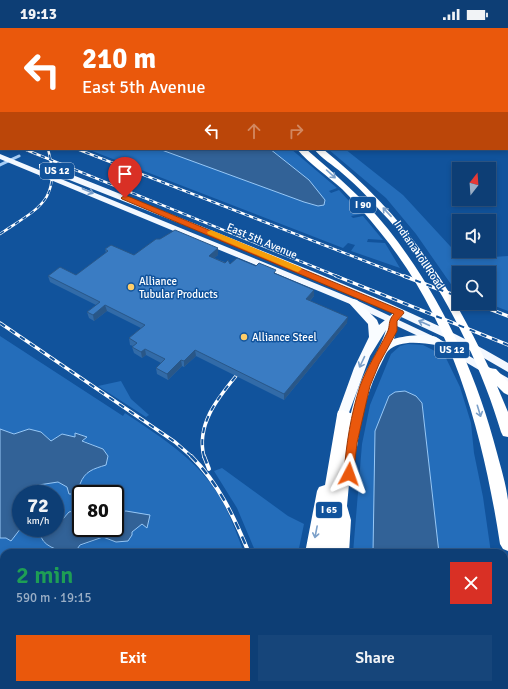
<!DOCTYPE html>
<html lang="en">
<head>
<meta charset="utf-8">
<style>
  body { margin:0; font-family:Signika,sans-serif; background:#16457a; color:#f1f3f6; height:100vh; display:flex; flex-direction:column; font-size:15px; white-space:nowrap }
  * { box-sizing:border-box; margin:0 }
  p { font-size:13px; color:#9aaec5 }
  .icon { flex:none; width:22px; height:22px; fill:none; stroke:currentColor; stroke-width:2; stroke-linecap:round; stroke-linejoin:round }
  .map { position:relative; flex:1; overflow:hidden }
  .side { position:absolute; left:0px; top:521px; width:508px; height:140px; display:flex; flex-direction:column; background:#0d3e75; border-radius:12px 12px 0 0; box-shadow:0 2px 6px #0003,0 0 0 1px #2d5787 }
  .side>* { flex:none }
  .top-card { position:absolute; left:0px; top:0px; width:508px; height:122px; box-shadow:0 2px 6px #0003,0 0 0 1px #2d5787; background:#ea580c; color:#fff; overflow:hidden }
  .needle { width:26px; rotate:17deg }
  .controls { position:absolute; left:452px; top:134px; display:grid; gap:8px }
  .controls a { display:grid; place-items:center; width:44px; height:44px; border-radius:0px; background:#0d3e75; box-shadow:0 2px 6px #0003,0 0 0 1px #2d5787; font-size:20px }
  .speed { position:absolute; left:12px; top:457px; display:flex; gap:8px; font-size:20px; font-weight:700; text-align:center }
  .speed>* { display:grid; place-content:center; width:52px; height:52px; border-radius:50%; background:#0d3e75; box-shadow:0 2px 6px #0003,0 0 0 1px #2d5787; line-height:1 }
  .speed small { font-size:10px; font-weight:400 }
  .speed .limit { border:2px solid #111; border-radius:6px; background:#fff; color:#111 }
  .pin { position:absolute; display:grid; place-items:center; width:34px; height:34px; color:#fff; margin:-41px -17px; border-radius:50% 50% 50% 0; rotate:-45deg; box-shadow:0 0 4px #0007 }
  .pin .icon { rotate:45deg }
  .me { position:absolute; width:44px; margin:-22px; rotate:4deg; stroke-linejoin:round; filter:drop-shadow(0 0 3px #0008) }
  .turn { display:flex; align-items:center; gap:14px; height:84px; padding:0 16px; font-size:18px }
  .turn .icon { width:52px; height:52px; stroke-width:2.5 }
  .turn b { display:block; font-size:28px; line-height:34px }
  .lanes { display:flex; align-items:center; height:38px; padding:0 16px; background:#0003; justify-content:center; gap:20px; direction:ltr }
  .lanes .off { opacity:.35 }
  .round { display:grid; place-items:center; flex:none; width:42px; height:42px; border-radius:0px; background:#16457a }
  .summary { display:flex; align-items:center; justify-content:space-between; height:68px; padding:0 16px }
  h1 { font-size:24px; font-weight:600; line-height:30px; color:#1e9e55 }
  .button { display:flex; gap:8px; margin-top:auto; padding:8px 16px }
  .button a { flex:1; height:46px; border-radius:0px; background:#ea580c; color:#fff; font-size:16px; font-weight:600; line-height:46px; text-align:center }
  .button a+a { background:#16457a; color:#f1f3f6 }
  .status { display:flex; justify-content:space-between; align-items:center; height:28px; padding:0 20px; background:#0d3e75; direction:ltr }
  .status svg { height:11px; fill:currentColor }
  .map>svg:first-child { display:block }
  .green { fill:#246dba }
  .water { fill:#326297; stroke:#97c8f7 }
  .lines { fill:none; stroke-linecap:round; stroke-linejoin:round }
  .stream { stroke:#97c8f7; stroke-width:2.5 }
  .minor { stroke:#a6ccf4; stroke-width:3 }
  .primary { fill:#f3f8ff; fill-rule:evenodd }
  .trunk { fill:#f9fcff; fill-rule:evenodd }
  .motorway { fill:#fff; fill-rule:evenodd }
  .rail-far3-casing { stroke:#fff; stroke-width:2 }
  .rail-far2-casing { stroke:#fff; stroke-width:2.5 }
  .rail-far1-casing { stroke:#fff; stroke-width:3.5 }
  .rail-casing { stroke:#fff; stroke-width:4 }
  .rail-far3 { stroke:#11539c; stroke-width:1; stroke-dasharray:3.5; stroke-linecap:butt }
  .rail-far2 { stroke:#11539c; stroke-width:1.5; stroke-dasharray:4.5; stroke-linecap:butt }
  .rail-far1 { stroke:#11539c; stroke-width:2; stroke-dasharray:6; stroke-linecap:butt }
  .rail { stroke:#11539c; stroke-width:2.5; stroke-dasharray:8; stroke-linecap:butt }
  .wall { fill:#326ba8 }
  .shaded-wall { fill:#295788 }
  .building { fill:#3a7cc3; stroke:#295788 }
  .oneway { stroke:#7ca0c9 }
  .oneway2 { stroke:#779dc9 }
  .oneway3 { stroke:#799fc9 }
  .route { fill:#ea580c; stroke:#983908 }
  .slow { fill:#f59e0b }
  .poi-dot { fill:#ffce69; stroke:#11539c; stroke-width:1.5 }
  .labels { text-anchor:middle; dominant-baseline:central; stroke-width:3; stroke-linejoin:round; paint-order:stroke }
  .shield { fill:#11539c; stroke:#b8cbe1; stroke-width:1 }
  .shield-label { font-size:10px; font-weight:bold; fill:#fff }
  .street-label { font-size:11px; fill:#fff; stroke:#11539c }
  .poi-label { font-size:11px; fill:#fff; stroke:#11539c; text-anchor:start }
</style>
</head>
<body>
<div class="status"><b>19:13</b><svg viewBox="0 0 49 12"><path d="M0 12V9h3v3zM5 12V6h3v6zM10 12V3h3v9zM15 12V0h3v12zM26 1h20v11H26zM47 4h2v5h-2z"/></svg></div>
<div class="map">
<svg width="508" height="661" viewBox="0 0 508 661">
  <rect width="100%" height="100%" fill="#11539c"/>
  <g class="green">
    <polygon points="69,0 508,0 508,83 507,1"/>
    <polygon points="87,121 159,121 318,178 309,152 270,121 291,121 337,160 329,163 331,165 339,162 361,186 351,188 353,190 363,188 383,212 368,211 367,214 385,215 400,240 351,223 355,217 348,215 343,220"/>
    <polygon points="328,121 345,121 403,167 462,231 508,228 508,283 487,275 489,275 489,245 459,245 459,264 455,262 416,206 386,170"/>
    <path d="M 0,308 L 123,388 L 125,385 C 156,406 189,426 211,456 C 227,477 235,501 244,525 L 4,525 L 4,657 L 276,657 L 275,661 L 0,661 L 0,510 L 6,510 L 21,500 L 38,500 L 41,509 L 48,518 L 65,524 L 103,509 L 116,514 L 142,495 L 147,499 L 150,487 L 117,488 L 118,493 L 115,495 L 115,466 L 87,466 L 88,463 L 80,456 C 85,443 93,441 106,437 L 103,421 L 82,412 L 86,409 L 75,405 L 75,409 L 62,406 L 51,413 L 41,404 L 14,406 L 0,401 Z"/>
    <polygon points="408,316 423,317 445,328 460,359 471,395 474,425 483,469 491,525 439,525 422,375 376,403 373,525 353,525 362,416 370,377 391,326 400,318"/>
    <polygon points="121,353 131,371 149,387 146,389 98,358"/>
    <polygon points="222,440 288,488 304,496 298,525 256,525 237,480 214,443"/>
    <path d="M 58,454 L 67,459 L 69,466 L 81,466 C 81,484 78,476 68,485 C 64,489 59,495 55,499 L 55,466 L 31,466 L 32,458 Z"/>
    <rect x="342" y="657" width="155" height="4"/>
  </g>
  <g class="water">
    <polygon points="159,121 270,121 309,152 325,172 324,177 318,178 304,174"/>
    <polygon points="405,363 416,368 422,375 439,525 373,525 375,403 389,368 395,364"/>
    <path d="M 0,401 L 14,406 L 29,401 L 41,404 L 51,413 L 62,406 L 75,409 L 75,405 L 87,409 L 82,413 L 103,421 L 108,428 L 106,437 C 93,441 85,443 80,456 L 88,463 L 87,466 L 69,466 L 67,459 L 58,454 L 32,458 L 31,466 L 21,466 L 21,500 L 11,513 L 6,510 L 0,510 Z"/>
    <path d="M 81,476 L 81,500 L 115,500 L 115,495 L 118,493 L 117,484 L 126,483 L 150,487 L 147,500 L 142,496 L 132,504 L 132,507 L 128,513 L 116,514 L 103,509 L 80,517 L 75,524 C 64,524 46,521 41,509 C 39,507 40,503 38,500 L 55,500 L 69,484 L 77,482 Z"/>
  </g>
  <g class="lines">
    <polyline class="stream" points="0,565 4,564"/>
    <polyline class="minor" points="0,137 19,128"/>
    <g class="primary">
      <polygon points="0,126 356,272 439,311 508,350 508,359 433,315 350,276 0,131"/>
      <path d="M 39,136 L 45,136 C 136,172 226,208 317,245 C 382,272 448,299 508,335 L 508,344 L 463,318 L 397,287 L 222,212 L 39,140 Z"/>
    </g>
    <path class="trunk" d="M 353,271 L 357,272 L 377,292 L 379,297 L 396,283 L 404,283 L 405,285 L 398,293 L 394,311 C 404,308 435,303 441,313 L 436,317 C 422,315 400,311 388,323 C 386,325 384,330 382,334 C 368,360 361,389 357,419 L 355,423 L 351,424 L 347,423 L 345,419 C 348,395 353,371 363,349 C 371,333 381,319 386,302 L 370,328 L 347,390 L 343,392 L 339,390 L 337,387 L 354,340 L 369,309 L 368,296 L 348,274 Z"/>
    <g class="motorway">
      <rect x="0" y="10" width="1" height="4"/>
      <path d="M 297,121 L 306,121 C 335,146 364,171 388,201 C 440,267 476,343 497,425 C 501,440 506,456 508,472 C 508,488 508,506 508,523 L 503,521 L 500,516 C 483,405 453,293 380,204 C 368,189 355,174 342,161 C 328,148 309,136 297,121 Z"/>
      <path d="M 314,121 L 323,121 C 401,184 447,250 489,340 L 496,341 L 508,354 L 508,367 L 504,365 L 497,358 L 508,384 L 508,409 L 503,408 L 501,404 C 480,332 438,249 389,192 C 374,176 359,159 342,145 C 333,137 321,130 314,121 Z"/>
      <polygon points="343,382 353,386 355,390 347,478 351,492 349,525 333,525 336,489 333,525 305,525 317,463 319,459 325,457 337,387 338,383"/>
      <polygon points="508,536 508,661 498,661 498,657 504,657 504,537"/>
      <polygon points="282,657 300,657 299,661 281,661"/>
      <polygon points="306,657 341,657 340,661 306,661"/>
    </g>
    <defs>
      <g id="rail-far3">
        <polyline points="45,0 50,1"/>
        <polyline points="61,0 67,1"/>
        <polyline points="442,0 450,1"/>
      </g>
      <g id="rail-far2">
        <polyline points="24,121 339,249"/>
        <polyline points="77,121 406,249"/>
        <path d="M 0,206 C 38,180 62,173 48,121"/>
      </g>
      <g id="rail-far1">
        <polyline points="336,248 508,317"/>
        <polyline points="404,248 459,269"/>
        <polyline points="474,275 508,288"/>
        <polyline points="0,295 175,414 192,429"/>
        <path d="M 204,429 C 196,397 217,371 236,348"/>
      </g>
      <g id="rail">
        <path d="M 191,428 C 219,456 234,489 249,525"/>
        <polyline points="204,428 209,441"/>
      </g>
    </defs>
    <use href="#rail-far3" class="rail-far3-casing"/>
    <use href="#rail-far2" class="rail-far2-casing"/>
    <use href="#rail-far1" class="rail-far1-casing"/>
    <use href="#rail" class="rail-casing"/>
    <use href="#rail-far3" class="rail-far3"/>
    <use href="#rail-far2" class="rail-far2"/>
    <use href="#rail-far1" class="rail-far1"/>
    <use href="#rail" class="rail"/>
  </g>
  <polygon class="wall" points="105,221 134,227 218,227 214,230 230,236 276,246 314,262 314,268 310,273 347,295 284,372 196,328 184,339 182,338 168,352 157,346 156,340 161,335 146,327 142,330 134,325 132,319 133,318 130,317 129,310 141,300 107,283 94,293 89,290 87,284 96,277 50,254 48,248 76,247 106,225"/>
  <g class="shaded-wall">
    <polygon points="218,220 218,227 209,234 209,228"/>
    <polygon points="314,262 314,268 306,277 306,271"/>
    <polygon points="105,277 107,283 94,293 93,287"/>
    <polygon points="348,289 347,295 284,372 284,366"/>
    <polygon points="145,321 146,327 142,330 141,324"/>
    <polygon points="195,322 196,328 184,339 184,333"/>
    <polygon points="181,332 182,338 168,352 167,346"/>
  </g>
  <polygon class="building" points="175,202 218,220 209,228 225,235 228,232 230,236 237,230 256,238 259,235 276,242 274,245 314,262 306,271 348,289 284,366 195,322 184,333 181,332 167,346 156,340 165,331 145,321 141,324 132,319 137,315 129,310 145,297 105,277 93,287 87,284 100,274 48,248 60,239 76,247 108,223 105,221 111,217 134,227 156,211 160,211"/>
  <defs><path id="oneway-shaft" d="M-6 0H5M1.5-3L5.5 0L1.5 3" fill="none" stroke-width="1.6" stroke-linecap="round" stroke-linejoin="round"/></defs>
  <g class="oneway">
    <use href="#oneway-shaft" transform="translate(331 146) rotate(42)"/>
    <use href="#oneway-shaft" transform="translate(387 184) rotate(-133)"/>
    <use href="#oneway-shaft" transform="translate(479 383) rotate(73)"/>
    <use href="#oneway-shaft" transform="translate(316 504) rotate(101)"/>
  </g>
  <g class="oneway2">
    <use href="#oneway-shaft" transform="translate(88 163) rotate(23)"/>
    <use href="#oneway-shaft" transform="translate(424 295) rotate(-156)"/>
  </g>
  <use class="oneway3" href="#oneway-shaft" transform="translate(362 334) rotate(115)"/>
  <path class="route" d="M 125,167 L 403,283 L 404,285 L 397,293 L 397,303 L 379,336 L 370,358 L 357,415 L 353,449 L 346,449 L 344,446 C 346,417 351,386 360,358 C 367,339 378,323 387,305 C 391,297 387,294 394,286 L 122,171 L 121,170 Z"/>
  <polygon class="slow" points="211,202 300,239 302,241 298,244 295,243 208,206 207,204"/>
  <g class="poi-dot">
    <circle cx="131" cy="259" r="4"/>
    <circle cx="244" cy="309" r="4"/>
  </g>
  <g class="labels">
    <g class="shield">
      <rect x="40" y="135" width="34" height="16" rx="3"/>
      <rect x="350" y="169" width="26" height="16" rx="3"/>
      <rect x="435" y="314" width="34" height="16" rx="3"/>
      <rect x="316" y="474" width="26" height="16" rx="3"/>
    </g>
    <g class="shield-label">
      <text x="57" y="143">US 12</text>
      <text x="363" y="177">I 90</text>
      <text x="452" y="322">US 12</text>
      <text x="329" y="482">I 65</text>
    </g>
    <g class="street-label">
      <text transform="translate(262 213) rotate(23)">East 5th Avenue</text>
      <text transform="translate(419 227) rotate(56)">Indiana Toll Road</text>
    </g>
    <g class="poi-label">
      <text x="139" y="253">Alliance<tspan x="139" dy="13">Tubular Products</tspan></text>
      <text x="252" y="309">Alliance Steel</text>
    </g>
  </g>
</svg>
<div class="controls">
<a><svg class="needle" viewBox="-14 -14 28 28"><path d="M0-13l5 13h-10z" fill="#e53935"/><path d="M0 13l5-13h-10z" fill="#9aaec5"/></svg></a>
<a><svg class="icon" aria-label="sound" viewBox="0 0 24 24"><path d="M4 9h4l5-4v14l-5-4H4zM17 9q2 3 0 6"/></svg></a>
<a><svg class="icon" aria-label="search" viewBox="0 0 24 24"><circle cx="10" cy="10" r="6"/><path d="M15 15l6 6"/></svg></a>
</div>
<div class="speed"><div>72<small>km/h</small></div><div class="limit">80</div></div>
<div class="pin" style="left:125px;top:170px;background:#d93025"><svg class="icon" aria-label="arrive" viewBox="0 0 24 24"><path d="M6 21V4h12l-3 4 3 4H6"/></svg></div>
<svg class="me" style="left:349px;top:446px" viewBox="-20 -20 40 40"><path d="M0-17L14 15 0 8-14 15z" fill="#ea580c" stroke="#fff" stroke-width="4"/></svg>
<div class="top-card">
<div class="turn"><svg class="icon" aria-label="left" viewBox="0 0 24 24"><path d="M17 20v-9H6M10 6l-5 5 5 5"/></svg><div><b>210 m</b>East 5th Avenue</div></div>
<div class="lanes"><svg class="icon" aria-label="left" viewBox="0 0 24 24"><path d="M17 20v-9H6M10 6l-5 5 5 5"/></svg><svg class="icon off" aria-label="ahead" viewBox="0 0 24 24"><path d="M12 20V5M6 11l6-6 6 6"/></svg><svg class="icon off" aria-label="right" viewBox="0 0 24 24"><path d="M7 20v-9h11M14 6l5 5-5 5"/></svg></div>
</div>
<section class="side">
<div class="summary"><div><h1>2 min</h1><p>590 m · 19:15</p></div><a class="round" style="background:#d93025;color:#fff"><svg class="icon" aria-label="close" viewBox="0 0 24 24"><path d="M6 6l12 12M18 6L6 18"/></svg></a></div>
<div class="button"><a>Exit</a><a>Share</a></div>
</section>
</div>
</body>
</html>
